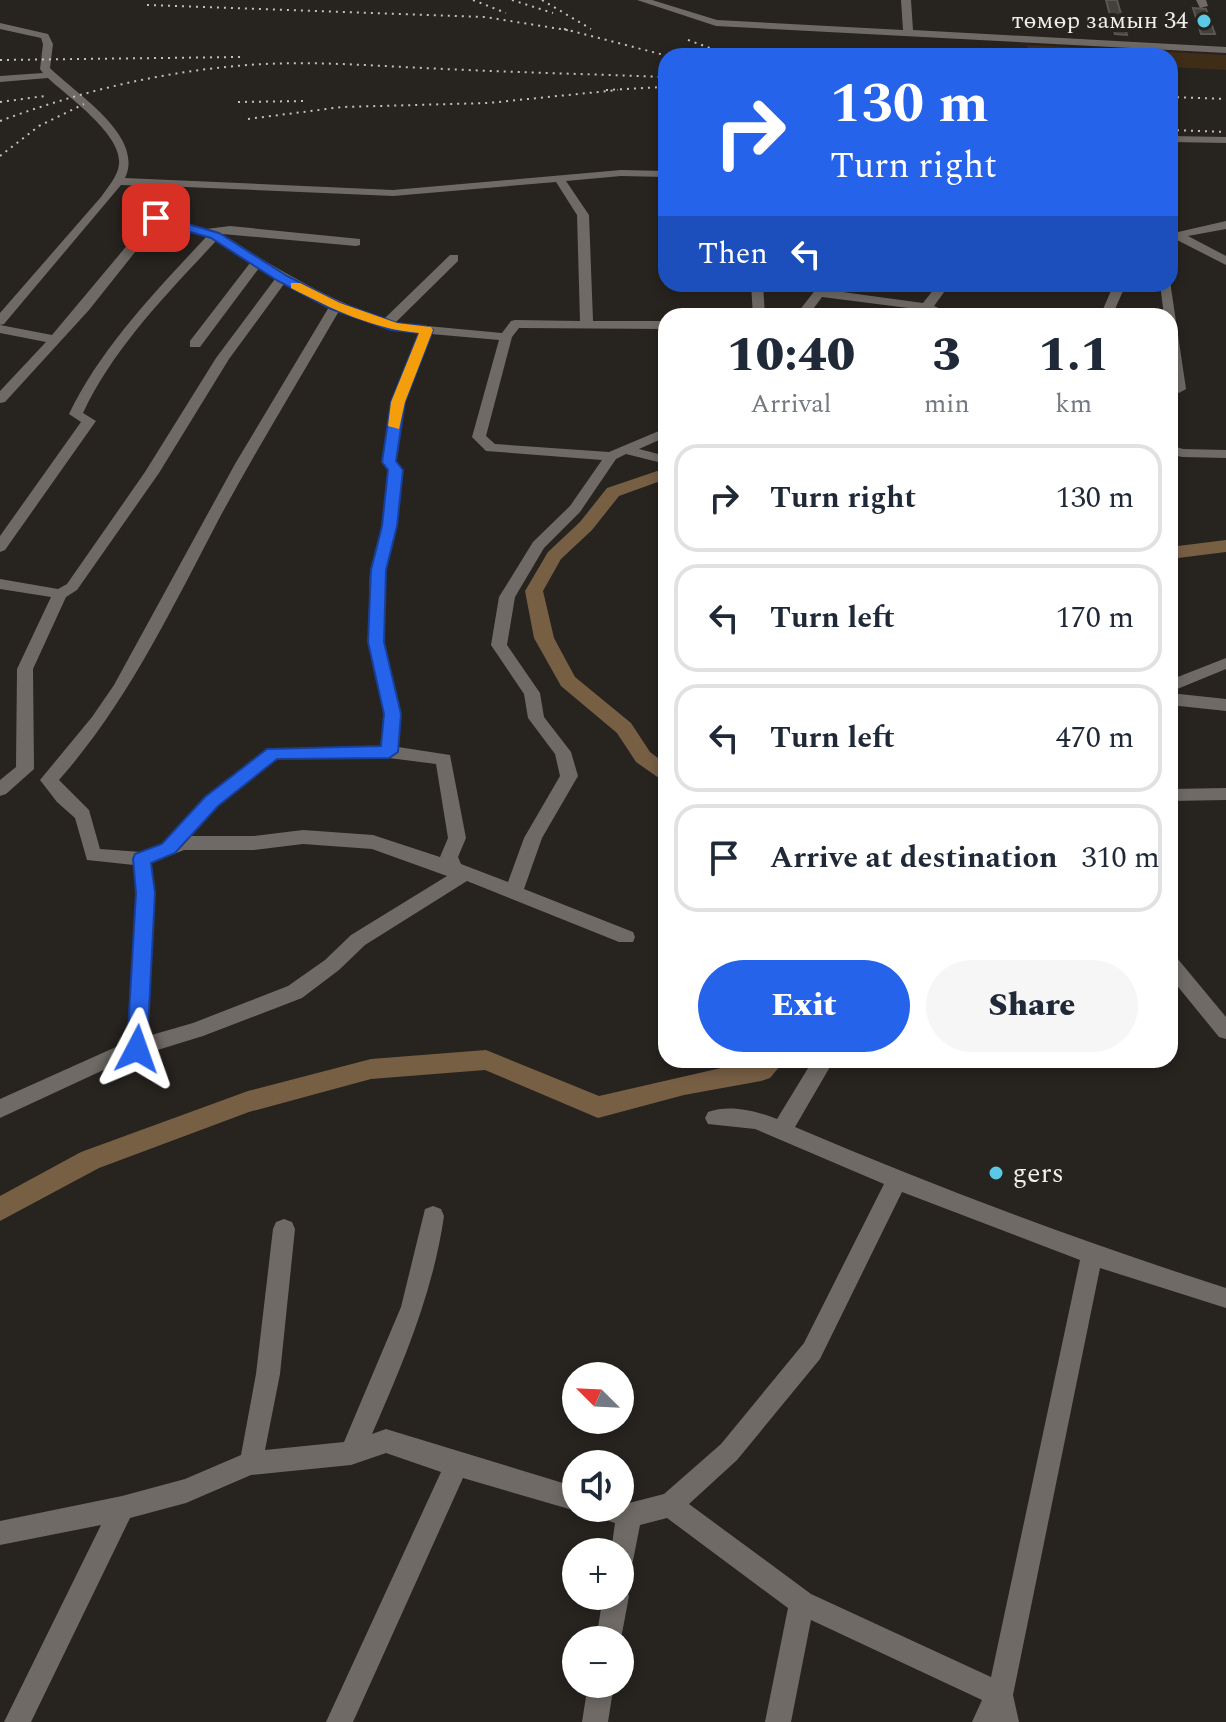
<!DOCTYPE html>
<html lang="en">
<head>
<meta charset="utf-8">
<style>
  body { margin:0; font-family:Spectral,serif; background:#f6f6f7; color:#1f2937; height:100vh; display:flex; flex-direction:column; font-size:30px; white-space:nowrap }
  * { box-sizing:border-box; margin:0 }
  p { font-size:26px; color:#747a83 }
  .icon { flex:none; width:44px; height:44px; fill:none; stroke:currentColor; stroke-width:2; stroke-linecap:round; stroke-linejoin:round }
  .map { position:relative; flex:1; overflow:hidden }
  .sheet { position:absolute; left:658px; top:308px; width:520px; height:760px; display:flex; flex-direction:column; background:#fff; border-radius:24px; box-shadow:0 4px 12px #0003 }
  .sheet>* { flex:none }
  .banner { position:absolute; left:658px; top:48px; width:520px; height:244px; border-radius:24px; box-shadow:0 4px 12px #0003; background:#2563eb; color:#fff; overflow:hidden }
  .needle { width:52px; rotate:294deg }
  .buttons { position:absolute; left:562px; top:1362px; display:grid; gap:16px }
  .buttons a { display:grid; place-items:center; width:72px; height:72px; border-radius:50%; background:#fff; box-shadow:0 4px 12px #0003; font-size:40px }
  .pin { position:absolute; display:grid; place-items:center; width:68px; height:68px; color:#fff; margin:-34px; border-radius:16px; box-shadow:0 4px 12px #0006 }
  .me { position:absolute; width:88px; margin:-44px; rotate:4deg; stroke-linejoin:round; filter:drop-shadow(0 0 6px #0008) }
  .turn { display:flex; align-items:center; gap:28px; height:168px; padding:0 40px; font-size:36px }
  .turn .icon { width:104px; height:104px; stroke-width:2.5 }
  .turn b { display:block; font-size:56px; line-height:68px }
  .then { display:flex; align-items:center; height:76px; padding:0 40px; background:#0003; gap:16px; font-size:30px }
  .eta { display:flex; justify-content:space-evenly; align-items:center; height:136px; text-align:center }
  .eta b { font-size:48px; font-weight:800; line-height:56px }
  .button { display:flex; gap:16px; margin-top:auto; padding:16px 40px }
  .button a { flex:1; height:92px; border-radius:48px; background:#2563eb; color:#fff; font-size:32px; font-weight:800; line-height:92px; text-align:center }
  .button a+a { background:#f6f6f7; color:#1f2937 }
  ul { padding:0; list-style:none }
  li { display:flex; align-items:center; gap:24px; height:108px; margin:0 16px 12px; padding:0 24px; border:4px solid #e0e1e3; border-radius:24px }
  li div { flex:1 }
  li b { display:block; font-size:30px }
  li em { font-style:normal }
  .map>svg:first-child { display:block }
  .green { fill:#3f2d18 }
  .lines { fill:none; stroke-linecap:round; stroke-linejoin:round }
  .river { fill:#775f44; fill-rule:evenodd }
  .building { fill:#44403b; stroke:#5a5651; stroke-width:2 }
  .minor { fill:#6f6a65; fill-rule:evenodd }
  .rail { stroke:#c4c0bd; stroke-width:2; stroke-dasharray:2 5; stroke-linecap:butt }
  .route { fill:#2563eb; stroke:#184099; stroke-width:2 }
  .slow { fill:#f59e0b }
  .poi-dot { fill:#5bc8e7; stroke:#27231f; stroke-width:3 }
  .labels { text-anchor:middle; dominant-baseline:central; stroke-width:8; stroke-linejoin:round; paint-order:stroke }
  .far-poi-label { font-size:24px; fill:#efece9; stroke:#27231f; text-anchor:end }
  .poi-label { font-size:28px; fill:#efece9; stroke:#27231f; text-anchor:start }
</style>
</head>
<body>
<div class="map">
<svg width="1226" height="1722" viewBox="0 0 1226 1722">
  <rect width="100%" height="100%" fill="#27231f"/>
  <g class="green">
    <polygon points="1027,45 1103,49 1104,56 1029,56"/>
    <polygon points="1154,51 1226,55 1226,70 1170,67 1170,56 1156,56"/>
  </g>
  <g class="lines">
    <g class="river">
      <polygon points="666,468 666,479 619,496 592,530 561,559 543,591 554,638 575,677 631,723 650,752 666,764 666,783 636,762 617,733 561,686 534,638 525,591 548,552 580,522 607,488"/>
      <polygon points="1226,540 1226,552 1170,559 1170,547"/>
      <polygon points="486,1050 599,1096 756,1060 785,1060 770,1078 761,1081 684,1095 598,1118 485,1070 371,1079 249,1112 99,1168 0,1221 0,1196 81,1152 248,1091 371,1059"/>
    </g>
  </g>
  <g class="building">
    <polygon points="1106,0 1117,0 1127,35 1115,34"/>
    <polygon points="1193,8 1206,9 1215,34 1201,34"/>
  </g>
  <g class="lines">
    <g class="minor">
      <polygon points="637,0 652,0 717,20 903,30 901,0 911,0 913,30 1226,47 1226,53 716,26"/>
      <polygon points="1196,0 1206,0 1208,6 1200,8"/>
      <path d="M 0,23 L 48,34 L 53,44 L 50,68 C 76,94 145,136 125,178 L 393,190 L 621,170 L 666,171 L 666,177 L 621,176 L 566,181 L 589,215 L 593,321 L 666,321 L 666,329 L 519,328 L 512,337 L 486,436 L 495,444 L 609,452 L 666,428 L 666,437 L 639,449 L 666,456 L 666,464 L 626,454 L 616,459 L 580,512 L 544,548 L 515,597 L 507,645 L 540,693 L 544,717 L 571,752 L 578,776 L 542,838 L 524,889 L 633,932 L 635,937 L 633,942 L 619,942 L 467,881 L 365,945 L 339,970 L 302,998 L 203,1036 L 125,1060 L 0,1118 L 0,1099 L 127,1042 L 136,893 L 134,865 L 87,860 L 75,818 L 57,802 L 40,780 L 92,717 L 114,685 L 235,464 L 329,307 L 284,284 L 229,359 L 159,473 L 77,590 L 66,597 L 33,669 L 34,769 L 6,794 L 0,796 L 0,780 L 16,767 L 17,669 L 51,597 L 0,589 L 0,579 L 58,589 L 67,584 L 145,472 L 216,358 L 275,279 L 259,268 L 200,347 L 190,347 L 190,341 L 250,263 L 216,241 C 167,294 114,347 83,413 L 96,421 L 5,550 L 0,552 L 0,536 L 81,422 L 69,414 C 102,346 156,291 207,236 L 159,222 L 89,310 L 5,402 L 0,403 L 0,391 L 46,342 L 0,333 L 0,325 L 52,335 L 150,218 L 147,198 L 151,186 L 121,185 L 4,324 L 0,325 L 0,313 L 101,197 C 108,187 118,176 119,164 C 122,134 68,97 48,78 L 0,82 L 0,76 L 43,73 L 40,69 L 43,44 L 41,38 L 0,29 ZM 556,182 L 577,215 L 580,321 L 515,320 L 511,321 L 502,333 L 395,323 L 458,261 L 458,255 L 450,255 L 384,319 C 325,298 275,268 222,234 L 356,246 L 360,245 L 360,239 L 230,226 L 206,229 L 162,216 L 159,198 L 162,186 L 393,196 ZM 339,311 L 390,330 L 418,333 L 391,402 L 382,462 L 388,470 L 383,526 L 370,570 L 368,642 L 384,714 L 381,746 L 267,749 L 206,798 L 164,843 L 141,852 L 100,849 L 89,810 L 59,780 C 128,702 172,608 220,517 C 258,447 299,380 339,311 ZM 431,334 L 499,340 L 472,437 L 486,451 L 602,460 L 570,506 L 533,542 L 499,597 L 491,645 L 524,694 L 528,718 L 555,754 L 560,776 L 524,838 L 508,882 L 461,864 L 458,857 L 466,838 L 450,755 L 398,747 L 400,714 L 384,642 L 386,570 L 397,526 L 402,470 L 396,462 L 405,402 ZM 389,758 L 436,764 L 448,838 L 440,857 L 373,835 L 303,830 L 254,836 L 191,836 L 218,806 L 277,759 ZM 303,844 L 372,849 L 447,876 L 351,935 L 325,960 L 288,986 L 193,1023 L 148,1036 L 154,893 L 151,863 L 184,850 L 254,850 Z"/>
      <polygon points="1170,136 1226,137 1226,143 1170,142"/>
      <polygon points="1226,221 1226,229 1188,236 1226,256 1226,265 1177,240 1170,241 1170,228 1178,232"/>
      <polygon points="1170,281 1186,389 1179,393 1172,389 1170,316 1164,316 1160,284 1170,284"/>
      <polygon points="751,284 763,284 765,316 753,316"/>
      <polygon points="820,284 832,284 828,290 923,303 938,284 950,284 934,306 956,316 938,316 924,310 822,297 808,316 795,316"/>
      <polygon points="1114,284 1126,284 1112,316 1100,316"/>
      <polygon points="1170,445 1183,449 1226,450 1226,458 1182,457 1170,454"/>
      <polygon points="1226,658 1226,669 1170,692 1170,680"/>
      <polygon points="1170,693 1226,699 1226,711 1170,705"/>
      <polygon points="1226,788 1226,800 1170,801 1170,789"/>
      <polygon points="1170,955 1177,958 1226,1017 1226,1039 1219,1037 1170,977"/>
      <path d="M 813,1060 L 834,1060 L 795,1127 C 936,1187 1079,1241 1226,1288 L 1226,1308 L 1100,1268 L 1013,1695 L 1019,1722 L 972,1722 L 982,1700 L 811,1620 L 791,1722 L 765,1722 L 788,1608 L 667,1518 L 640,1525 L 629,1581 L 620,1584 L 620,1552 L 611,1552 L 615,1523 L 596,1517 L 593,1508 L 620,1508 L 620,1500 L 629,1503 L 664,1494 L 721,1444 L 804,1343 L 884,1184 L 755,1129 L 708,1124 L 705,1118 L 708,1112 C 729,1104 757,1111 777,1119 ZM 902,1192 L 1080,1260 L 991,1677 L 811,1594 L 689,1504 L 737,1460 L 820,1359 Z"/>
      <path d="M 433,1206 L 441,1209 L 444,1216 C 433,1293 403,1363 372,1434 L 386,1429 L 576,1487 L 576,1508 L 584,1508 L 576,1511 L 463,1478 L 353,1722 L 326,1722 L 441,1472 L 386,1453 L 351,1465 L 251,1475 L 186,1503 L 130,1518 L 31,1722 L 4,1722 L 101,1525 L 0,1545 L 0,1521 L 122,1496 L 185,1479 L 241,1455 L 256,1374 L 273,1229 L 276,1222 L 284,1219 L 292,1222 L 295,1229 L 280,1374 L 265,1450 L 344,1442 L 401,1307 L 425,1209 Z"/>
      <polygon points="620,1585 625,1587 629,1596 620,1644 620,1640 596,1640 603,1596 620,1596"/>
      <polygon points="588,1684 614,1684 608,1722 582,1722"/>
    </g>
    <g class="rail">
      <polyline points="473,0 506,13"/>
      <polyline points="512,0 553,13"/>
      <polyline points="542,0 591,29"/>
      <polyline points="147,5 485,17 573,31"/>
      <polyline points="564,29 668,56"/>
      <polyline points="688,40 732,56"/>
      <polyline points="0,60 240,57"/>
      <polyline points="606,90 662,87"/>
      <polyline points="1170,97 1226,99"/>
      <polyline points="0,102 45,96"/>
      <polyline points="238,102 306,101"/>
      <polyline points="248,119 342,107 488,103 618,90"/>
      <path d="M 0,121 C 76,93 155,73 236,66 C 298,60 361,65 423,68 C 504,72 585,74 666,77"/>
      <polyline points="1170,130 1226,132"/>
      <polyline points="0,156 39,126 84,104"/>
    </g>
  </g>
  <polygon class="route" points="156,215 219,233 287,276 340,303 397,323 426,326 433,330 405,402 396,461 403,470 397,526 386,570 384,642 401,714 398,752 389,758 277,759 218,806 175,853 151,863 155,893 147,1049 144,1055 137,1058 130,1055 127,1049 136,893 133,859 135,854 162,844 205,797 267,749 381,746 384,714 368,642 371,570 382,526 388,470 382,462 391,402 419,333 391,330 331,309 278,281 211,238 152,221 150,218"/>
  <path class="slow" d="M 291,283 L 300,283 L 340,303 L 397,323 L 431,327 L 433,330 L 405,402 L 399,429 L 388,426 L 391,402 L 419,333 C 373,329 332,309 291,288 Z"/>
  <g class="poi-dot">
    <circle cx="1204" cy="21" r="8"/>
    <circle cx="996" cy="1173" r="8"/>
  </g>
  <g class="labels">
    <g class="far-poi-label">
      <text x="1188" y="21">төмөр замын 34</text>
    </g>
    <g class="poi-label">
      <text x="1012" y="1173">gers</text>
    </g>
  </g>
</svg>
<div class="buttons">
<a><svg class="needle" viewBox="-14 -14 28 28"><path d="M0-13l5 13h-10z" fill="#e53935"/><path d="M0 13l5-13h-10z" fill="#747a83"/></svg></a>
<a><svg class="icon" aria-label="sound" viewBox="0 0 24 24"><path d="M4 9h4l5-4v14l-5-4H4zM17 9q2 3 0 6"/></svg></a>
<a>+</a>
<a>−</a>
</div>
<div class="pin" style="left:156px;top:218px;background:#d93025"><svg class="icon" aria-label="arrive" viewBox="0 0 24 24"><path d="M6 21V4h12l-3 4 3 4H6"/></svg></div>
<svg class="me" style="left:137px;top:1049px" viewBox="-20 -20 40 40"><path d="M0-17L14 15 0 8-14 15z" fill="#2563eb" stroke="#fff" stroke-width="4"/></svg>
<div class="banner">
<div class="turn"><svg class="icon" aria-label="right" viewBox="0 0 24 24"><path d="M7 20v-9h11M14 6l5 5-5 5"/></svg><div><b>130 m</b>Turn right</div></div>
<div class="then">Then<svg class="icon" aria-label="left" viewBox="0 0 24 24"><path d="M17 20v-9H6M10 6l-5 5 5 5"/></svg></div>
</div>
<section class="sheet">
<div class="eta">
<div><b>10:40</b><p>Arrival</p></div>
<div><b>3</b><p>min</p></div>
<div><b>1.1</b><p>km</p></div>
</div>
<ul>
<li><svg class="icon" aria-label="right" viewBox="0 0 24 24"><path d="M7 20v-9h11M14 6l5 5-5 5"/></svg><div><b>Turn right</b></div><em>130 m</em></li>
<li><svg class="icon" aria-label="left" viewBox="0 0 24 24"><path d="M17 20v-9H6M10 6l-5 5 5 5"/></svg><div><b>Turn left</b></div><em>170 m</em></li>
<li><svg class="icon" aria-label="left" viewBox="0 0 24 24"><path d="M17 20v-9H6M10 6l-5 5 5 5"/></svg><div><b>Turn left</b></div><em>470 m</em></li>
<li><svg class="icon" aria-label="arrive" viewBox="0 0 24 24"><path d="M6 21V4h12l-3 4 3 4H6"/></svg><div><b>Arrive at destination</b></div><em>310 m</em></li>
</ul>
<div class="button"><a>Exit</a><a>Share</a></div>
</section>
</div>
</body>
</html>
